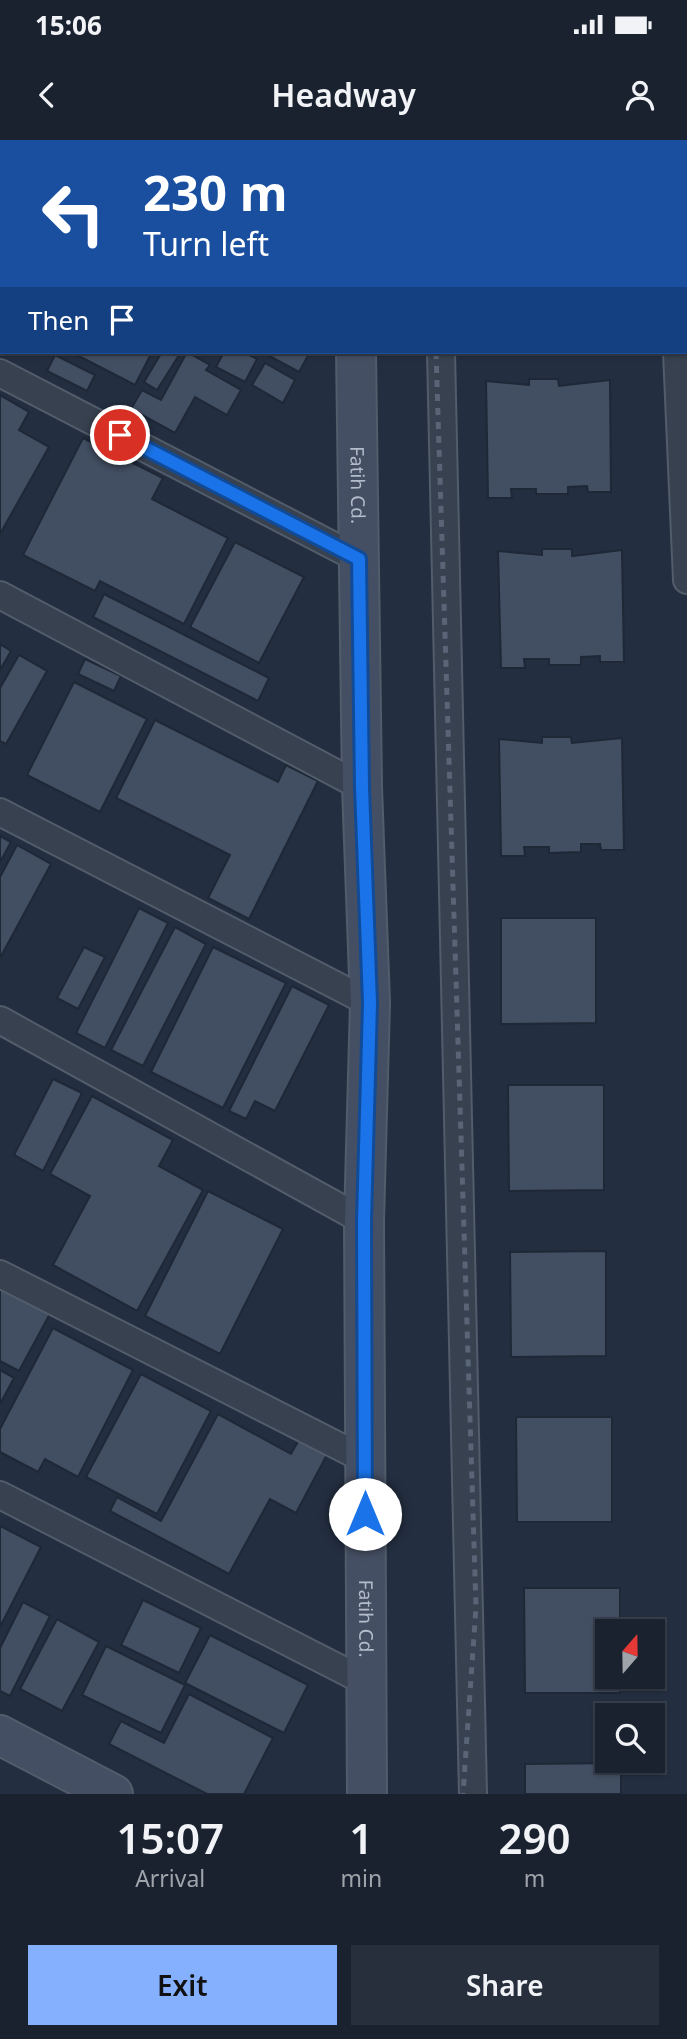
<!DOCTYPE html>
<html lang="en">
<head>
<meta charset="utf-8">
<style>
  body { margin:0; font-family:"Noto Sans",sans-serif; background:#272f3c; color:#f1f3f6; height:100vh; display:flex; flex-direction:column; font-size:26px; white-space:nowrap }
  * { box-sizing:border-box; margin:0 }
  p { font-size:23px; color:#9fa4ab }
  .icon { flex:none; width:38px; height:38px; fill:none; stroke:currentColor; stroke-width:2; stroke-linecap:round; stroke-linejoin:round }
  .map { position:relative; height:1654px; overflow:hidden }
  .sheet { display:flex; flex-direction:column; background:#1a2230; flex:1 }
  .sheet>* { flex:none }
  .guide { position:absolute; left:0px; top:0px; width:688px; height:214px; box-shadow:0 2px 5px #0004,0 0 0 2px #383f4c; background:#1a4fa0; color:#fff; overflow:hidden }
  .needle { width:46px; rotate:20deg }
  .tools { position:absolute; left:595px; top:1479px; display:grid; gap:14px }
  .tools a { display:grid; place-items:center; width:70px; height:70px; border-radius:0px; background:#1a2230; box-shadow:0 2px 5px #0004,0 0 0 2px #383f4c; font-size:35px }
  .pin { position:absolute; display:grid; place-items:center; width:60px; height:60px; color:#fff; margin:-30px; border:4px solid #fff; border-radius:50%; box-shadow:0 2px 7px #0007 }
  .me { position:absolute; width:77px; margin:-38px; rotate:0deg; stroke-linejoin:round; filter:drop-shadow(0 0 5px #0008) }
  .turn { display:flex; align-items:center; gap:24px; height:147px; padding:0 28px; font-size:32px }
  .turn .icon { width:91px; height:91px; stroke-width:2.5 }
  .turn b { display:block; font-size:49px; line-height:60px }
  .then { display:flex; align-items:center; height:66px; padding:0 28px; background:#0003; gap:14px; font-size:26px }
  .eta { display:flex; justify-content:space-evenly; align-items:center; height:119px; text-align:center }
  .eta b { font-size:42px; font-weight:600; line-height:49px }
  .cta { display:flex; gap:14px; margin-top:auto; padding:14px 28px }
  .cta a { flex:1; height:80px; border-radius:0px; background:#85b0fd; color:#111; font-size:28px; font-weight:600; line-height:80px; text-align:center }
  .cta a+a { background:#272f3c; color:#f1f3f6 }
  .status { display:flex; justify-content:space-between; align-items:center; height:49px; padding:0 35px; background:#1a2230; direction:ltr }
  .status svg { height:19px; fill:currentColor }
  header { display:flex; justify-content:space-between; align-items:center; height:91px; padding:0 28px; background:#1a2230; font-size:32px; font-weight:600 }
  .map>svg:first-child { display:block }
  .building { fill:#424e62; stroke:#1e2836; stroke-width:2 }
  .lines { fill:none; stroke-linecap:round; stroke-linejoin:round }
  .street-casing { stroke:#525c6a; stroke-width:30 }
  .secondary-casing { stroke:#525c6a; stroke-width:42 }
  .street { stroke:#37414f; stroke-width:26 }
  .secondary { stroke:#454f63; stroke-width:38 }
  .rail { stroke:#596477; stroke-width:5; stroke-dasharray:7 7; stroke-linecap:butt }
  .route-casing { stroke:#114b97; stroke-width:18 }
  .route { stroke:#1a73e8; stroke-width:12 }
  .labels { text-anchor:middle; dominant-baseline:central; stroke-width:5; stroke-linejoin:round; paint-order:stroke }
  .street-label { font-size:19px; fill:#b3bcca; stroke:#1c2634 }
</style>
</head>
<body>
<div class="status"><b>15:06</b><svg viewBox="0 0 49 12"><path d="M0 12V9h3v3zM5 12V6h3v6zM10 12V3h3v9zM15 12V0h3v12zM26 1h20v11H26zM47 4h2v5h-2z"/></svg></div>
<header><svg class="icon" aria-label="back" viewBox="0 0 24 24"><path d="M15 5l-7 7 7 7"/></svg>Headway<svg class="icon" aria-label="person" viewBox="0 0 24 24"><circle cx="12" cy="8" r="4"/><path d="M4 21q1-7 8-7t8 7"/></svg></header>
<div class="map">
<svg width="687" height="1654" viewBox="0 0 687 1654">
  <rect width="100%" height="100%" fill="#232e40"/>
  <g class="building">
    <polygon points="2,86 2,156 0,160 0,89"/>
    <polygon points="71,212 152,212 135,245"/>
    <polygon points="162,212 181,212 157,250 144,242"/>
    <polygon points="187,212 210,225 206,230 241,250 227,275 195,257 175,293 131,269 142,250 161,260"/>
    <polygon points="224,212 243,212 257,219 245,242 216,227"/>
    <polygon points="262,212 310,212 299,232"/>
    <polygon points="55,215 95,235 87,251 47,231"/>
    <polygon points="265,223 295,240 283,263 252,245"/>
    <polygon points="529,239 558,239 559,246 610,240 611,352 588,352 587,346 568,347 568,354 536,354 536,349 511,349 512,358 488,358 486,241 529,245"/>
    <polygon points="0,255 29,272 19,290 49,307 0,394"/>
    <polygon points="83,298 163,338 152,359 228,398 184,484 100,441 95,451 23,415"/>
    <polygon points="235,402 304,437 259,523 190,487"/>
    <polygon points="542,409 572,409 572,416 622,410 624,522 600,522 600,516 581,517 581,525 549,525 549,519 524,519 525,528 501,528 498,411 542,415"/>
    <polygon points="104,454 269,538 258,561 93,477"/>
    <polygon points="0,504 11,511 0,530"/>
    <polygon points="19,515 47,531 6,604 0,601 0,548"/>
    <polygon points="85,519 121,536 114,551 78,534"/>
    <polygon points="74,542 147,579 100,672 27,635"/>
    <polygon points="155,580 278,642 286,625 318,641 249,779 208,758 230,715 116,658"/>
    <polygon points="542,597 571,597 572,603 622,598 624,710 601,710 600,704 581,704 581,712 549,713 549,707 524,707 525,716 501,716 499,599 542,603"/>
    <polygon points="0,696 11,702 0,722"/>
    <polygon points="17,705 51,724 0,818 0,737"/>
    <polygon points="139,768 168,783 105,908 76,893"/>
    <polygon points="501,778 596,778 596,883 501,884"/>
    <polygon points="175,787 206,804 143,926 111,910"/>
    <polygon points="84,807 105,817 78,869 57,858"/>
    <polygon points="213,807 286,843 223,968 151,932"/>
    <polygon points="292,846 329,865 275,971 255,961 246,979 229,971"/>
    <polygon points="53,939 82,953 43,1031 14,1015"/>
    <polygon points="508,945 604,945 604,1050 509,1051"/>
    <polygon points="92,956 173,1000 159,1026 203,1050 137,1171 53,1125 90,1056 50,1034"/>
    <polygon points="208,1051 283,1089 220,1214 145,1176"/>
    <polygon points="606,1111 606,1216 511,1217 510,1112"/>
    <polygon points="0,1141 52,1170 19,1231 0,1221"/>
    <polygon points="53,1188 133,1230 78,1337 45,1319 38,1332 0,1312 0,1289"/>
    <polygon points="0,1230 14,1238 0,1264"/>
    <polygon points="141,1234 211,1271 157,1374 86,1337"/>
    <polygon points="218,1274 291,1314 301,1296 329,1311 296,1373 270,1359 229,1434 110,1371 117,1357 161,1381"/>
    <polygon points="516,1277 612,1277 612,1382 517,1382"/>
    <polygon points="0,1386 41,1407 0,1487"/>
    <polygon points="524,1448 620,1448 620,1491 607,1491 607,1536 620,1536 620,1553 525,1553"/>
    <polygon points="143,1460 201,1488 179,1533 121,1505"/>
    <polygon points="23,1462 50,1476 10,1556 0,1551 0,1508"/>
    <polygon points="57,1479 99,1502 62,1571 20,1549"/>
    <polygon points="210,1495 308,1545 284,1593 185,1543"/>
    <polygon points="106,1506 185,1545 161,1593 82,1555"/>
    <polygon points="189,1554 273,1598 244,1654 207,1654 109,1604 121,1581 164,1603"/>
    <polygon points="621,1623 621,1654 525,1654 525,1624"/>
  </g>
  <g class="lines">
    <defs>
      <g id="street">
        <polyline points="0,2 2,3"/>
        <polyline points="441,212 473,1654"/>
        <polyline points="677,212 687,440"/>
        <polyline points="0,233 359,419"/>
        <polyline points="0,455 362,647"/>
        <polyline points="0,672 370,863"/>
        <polyline points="0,880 364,1081"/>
        <polyline points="0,1134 364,1319"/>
        <polyline points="0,1355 366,1542"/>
      </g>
      <g id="secondary">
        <polyline points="352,0 352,2"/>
        <path id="s1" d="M 356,212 L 362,647 L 370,863 L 364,1081 L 367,1654"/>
        <polyline points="0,1595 113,1654"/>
      </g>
    </defs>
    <use href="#street" class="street-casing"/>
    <use href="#secondary" class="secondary-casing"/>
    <use href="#street" class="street"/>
    <use href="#secondary" class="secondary"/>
    <g class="rail">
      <polyline points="429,0 429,2"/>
      <polyline points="436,212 476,1467 463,1654"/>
    </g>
  </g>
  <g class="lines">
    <defs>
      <polyline id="route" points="120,295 359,419 362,648 370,863 364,1081 365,1374"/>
    </defs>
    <use href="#route" class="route-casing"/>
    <use href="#route" class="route"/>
  </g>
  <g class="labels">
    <g class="street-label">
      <text stroke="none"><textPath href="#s1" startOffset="133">Fatih Cd.</textPath></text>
      <text stroke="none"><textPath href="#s1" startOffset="1267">Fatih Cd.</textPath></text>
    </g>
  </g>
</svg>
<div class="tools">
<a><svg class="needle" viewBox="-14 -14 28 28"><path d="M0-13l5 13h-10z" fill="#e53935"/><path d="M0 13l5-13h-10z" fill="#9fa4ab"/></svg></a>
<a><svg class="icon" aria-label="search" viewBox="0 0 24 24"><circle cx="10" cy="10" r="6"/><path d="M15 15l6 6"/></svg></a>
</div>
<div class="pin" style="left:120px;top:295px;background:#d93025"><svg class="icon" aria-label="arrive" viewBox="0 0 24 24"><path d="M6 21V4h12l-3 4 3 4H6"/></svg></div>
<svg class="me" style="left:365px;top:1374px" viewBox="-20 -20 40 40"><circle r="19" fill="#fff"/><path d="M0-13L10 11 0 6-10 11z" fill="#1a73e8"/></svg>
<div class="guide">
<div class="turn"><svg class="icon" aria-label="left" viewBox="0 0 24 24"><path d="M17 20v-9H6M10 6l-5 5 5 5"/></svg><div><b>230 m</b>Turn left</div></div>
<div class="then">Then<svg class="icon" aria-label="arrive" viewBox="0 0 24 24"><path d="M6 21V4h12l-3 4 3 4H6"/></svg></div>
</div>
</div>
<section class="sheet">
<div class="eta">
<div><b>15:07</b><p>Arrival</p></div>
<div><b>1</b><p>min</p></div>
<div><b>290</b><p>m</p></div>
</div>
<div class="cta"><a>Exit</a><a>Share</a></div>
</section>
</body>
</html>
